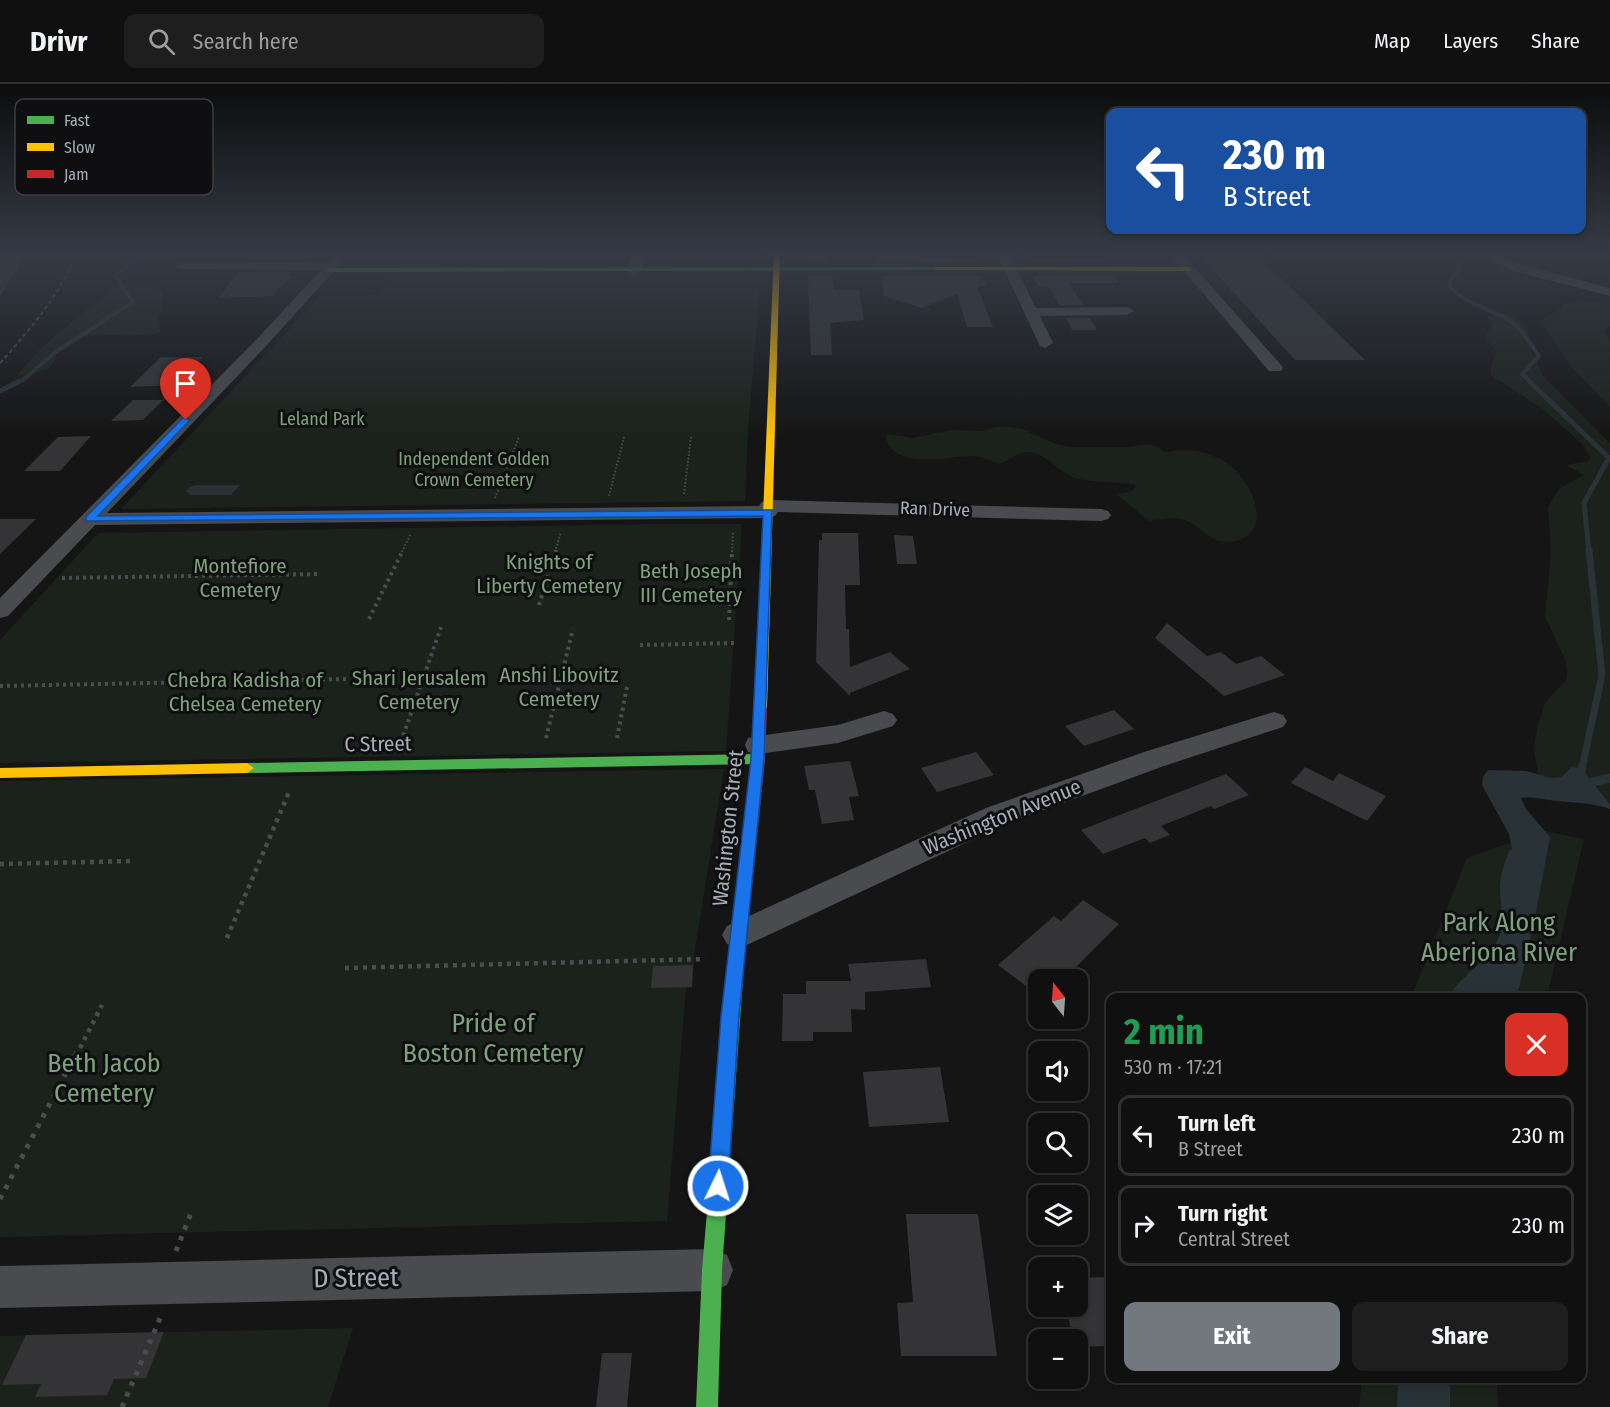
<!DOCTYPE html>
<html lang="en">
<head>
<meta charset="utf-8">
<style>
  body { margin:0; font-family:"Fira Sans Condensed",sans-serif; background:#1e1e1e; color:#f1f3f6; height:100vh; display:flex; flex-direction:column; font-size:22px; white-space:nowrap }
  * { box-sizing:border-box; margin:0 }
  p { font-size:20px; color:#9c9d9f }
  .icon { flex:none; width:33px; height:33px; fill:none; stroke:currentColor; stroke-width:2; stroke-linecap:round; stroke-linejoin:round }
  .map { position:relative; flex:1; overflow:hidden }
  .side { position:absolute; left:1106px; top:909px; width:480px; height:390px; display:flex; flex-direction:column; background:#101010; border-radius:12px; box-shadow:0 3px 9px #0003,0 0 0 2px #303030 }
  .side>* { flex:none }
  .guide { position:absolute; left:1106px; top:24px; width:480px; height:126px; border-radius:12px; box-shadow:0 3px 9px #0003,0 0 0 2px #303030; background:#1a4fa0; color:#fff; overflow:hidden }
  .needle { width:39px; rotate:343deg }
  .tools { position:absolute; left:1028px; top:885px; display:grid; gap:12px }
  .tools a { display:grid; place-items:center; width:60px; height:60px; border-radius:12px; background:#101010; box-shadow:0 3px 9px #0003,0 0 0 2px #303030; font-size:30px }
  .pin { position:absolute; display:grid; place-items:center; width:51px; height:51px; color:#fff; margin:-62px -26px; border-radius:50% 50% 50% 0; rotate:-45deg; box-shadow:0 0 6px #0007 }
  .pin .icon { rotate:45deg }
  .me { position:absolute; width:66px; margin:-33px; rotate:4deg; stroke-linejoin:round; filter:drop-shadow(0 0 4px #0008) }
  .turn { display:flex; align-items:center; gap:21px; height:126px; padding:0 18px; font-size:27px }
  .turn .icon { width:78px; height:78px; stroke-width:2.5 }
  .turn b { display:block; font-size:42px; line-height:51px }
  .round { display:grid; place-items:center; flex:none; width:63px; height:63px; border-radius:12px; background:#1e1e1e }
  .headline { display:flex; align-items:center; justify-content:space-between; height:102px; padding:0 18px }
  h1 { font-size:36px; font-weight:700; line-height:45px; color:#1e9e55 }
  .action { display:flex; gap:12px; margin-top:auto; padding:12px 18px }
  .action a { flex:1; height:69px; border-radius:12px; background:#73787e; color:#fff; font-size:24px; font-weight:700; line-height:69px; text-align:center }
  .action a+a { background:#1e1e1e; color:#f1f3f6 }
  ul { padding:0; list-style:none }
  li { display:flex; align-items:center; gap:18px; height:81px; margin:0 12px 9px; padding:0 6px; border:3px solid #303030; border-radius:12px }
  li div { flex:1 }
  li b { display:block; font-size:22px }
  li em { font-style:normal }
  header { display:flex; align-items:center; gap:36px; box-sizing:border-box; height:84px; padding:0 30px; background:#101010; border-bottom:2px solid #303030 }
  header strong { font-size:28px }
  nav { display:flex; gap:33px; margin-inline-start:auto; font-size:21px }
  .search { width:420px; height:54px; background:#1e1e1e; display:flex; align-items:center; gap:15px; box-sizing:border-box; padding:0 21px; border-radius:12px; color:#9c9d9f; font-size:22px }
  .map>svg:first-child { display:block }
  .green { fill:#1b221b }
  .water { fill:#283237 }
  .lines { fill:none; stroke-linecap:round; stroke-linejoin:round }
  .stream-far3 { stroke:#283237; stroke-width:4 }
  .stream-far2 { stroke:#283237; stroke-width:5 }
  .stream-far1 { stroke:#283237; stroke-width:7 }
  .stream { stroke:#283237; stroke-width:9 }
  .building { fill:#343436 }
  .path-far3 { stroke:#4b4c50; stroke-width:2; stroke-dasharray:1.5 2; stroke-linecap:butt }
  .path-far2 { stroke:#4b4c50; stroke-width:4; stroke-dasharray:3 4; stroke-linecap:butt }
  .path-far1 { stroke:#4b4c50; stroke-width:4.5; stroke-dasharray:4 5; stroke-linecap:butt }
  .path { stroke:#4b4c50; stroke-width:5; stroke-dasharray:4.5 7; stroke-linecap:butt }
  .street { fill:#494b4e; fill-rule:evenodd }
  .fast { fill:#4caf50; fill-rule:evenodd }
  .slow { fill:#ffc107; fill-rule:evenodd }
  .jam { fill:#c62828; fill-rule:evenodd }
  .rail { stroke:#494b4d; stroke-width:2; stroke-dasharray:4 3; stroke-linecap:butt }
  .route { fill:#1a73e8; stroke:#114b97; stroke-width:1.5 }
  .labels { text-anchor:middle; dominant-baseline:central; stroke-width:6; stroke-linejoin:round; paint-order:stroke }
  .far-park-label { font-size:18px; fill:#7ea27c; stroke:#0f0f11 }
  .far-street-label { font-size:18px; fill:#a6adb7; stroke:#0f0f11 }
  .park-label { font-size:21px; fill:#7ea27c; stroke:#0f0f11 }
  .street-label { font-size:21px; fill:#a6adb7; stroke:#0f0f11 }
  .near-park-label { font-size:26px; fill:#7ea27c; stroke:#0f0f11 }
  .near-street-label { font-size:26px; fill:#a6adb7; stroke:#0f0f11 }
  .key { fill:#0f0f11; stroke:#3c3e43; stroke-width:1.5 }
  .key-label { font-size:16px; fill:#a6adb7 }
</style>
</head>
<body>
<header>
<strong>Drivr</strong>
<div class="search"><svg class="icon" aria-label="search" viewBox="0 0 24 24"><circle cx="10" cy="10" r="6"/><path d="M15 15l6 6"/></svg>Search here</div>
<nav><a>Map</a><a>Layers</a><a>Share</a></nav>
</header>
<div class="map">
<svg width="1610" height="1323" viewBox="0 0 1610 1323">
  <rect width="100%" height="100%" fill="#151515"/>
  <g class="green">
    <polygon points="125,168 162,168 124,182 118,181"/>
    <polygon points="495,189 761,189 748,346 745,417 121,425 320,212 378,211 393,193 492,193"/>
    <path d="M 131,198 L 147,199 L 162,206 C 165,217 163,225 157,235 L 161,248 C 133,258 91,241 64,261 C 56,267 57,277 49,284 L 31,290 L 17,292 C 43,257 79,234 111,206 L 112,202 Z"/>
    <polygon points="1581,216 1610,221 1610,241 1604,248 1610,257 1610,323 1569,280 1543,240 1543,236 1563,223 1561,220"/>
    <polygon points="1499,229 1510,230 1525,241 1532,269 1544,293 1610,359 1610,720 1593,697 1566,687 1561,693 1552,694 1538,690 1534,665 1537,644 1545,619 1566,596 1567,589 1565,575 1545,533 1551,469 1548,423 1560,404 1584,391 1566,381 1588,377 1591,373 1582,360 1544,326 1491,291 1491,283 1497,267 1484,253 1492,243 1491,238 1486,233"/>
    <path d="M 1002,342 L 1022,345 L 1056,360 L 1070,363 L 1128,363 L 1148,360 L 1159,363 L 1164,368 C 1171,369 1174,366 1181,366 C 1196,365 1212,370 1225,378 C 1252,395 1278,451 1230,458 C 1210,460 1199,439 1181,435 C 1172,433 1158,435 1149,437 L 1116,410 L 1132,407 L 1136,403 L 1134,400 C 1114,397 1092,400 1073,393 C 1057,387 1047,370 1029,368 C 1018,367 1010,376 1000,380 C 991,378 983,372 973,372 C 947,372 895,388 885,352 L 887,350 L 913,354 L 951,346 L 981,347 Z"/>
    <polygon points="656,440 742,440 726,667 0,679 0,556 98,449"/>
    <polygon points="724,685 695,865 692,903 686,904 667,1137 0,1153 0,697"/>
    <polygon points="1544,747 1584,755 1547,913 1411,914 1467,774"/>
    <polygon points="353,1244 328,1323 0,1323 0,1252"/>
    <polygon points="1362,1295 1497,1295 1498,1323 1359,1323"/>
  </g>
  <g class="water">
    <polygon points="197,401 240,401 231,411 188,411 190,409 185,408 190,403"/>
    <path d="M 1572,683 L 1582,685 L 1610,720 L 1610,725 C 1593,719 1576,719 1558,717 C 1545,716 1534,712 1521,714 L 1526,725 L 1550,753 L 1535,834 L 1517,913 L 1448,913 C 1461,892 1485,879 1497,857 C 1506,841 1500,820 1500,803 C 1500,791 1505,778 1509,767 L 1512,765 L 1509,750 L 1482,701 L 1483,693 L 1488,686 L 1526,687 L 1552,694 L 1561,693 Z"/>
    <polygon points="1398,1295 1450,1295 1450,1323 1397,1323"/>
  </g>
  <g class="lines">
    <g class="stream-far3">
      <path d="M 1446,168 L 1458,177 L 1460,184 L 1451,195 L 1449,202 C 1467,222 1492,224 1513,239 C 1524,248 1531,261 1539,272 L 1522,290 L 1532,299"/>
      <polyline points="14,299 23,296 54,269 133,218 115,192 146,168"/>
    </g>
    <g class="stream-far2">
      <polyline points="1530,298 1609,374 1584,419 1589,468"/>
      <polyline points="0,307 18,298"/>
    </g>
    <polyline class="stream-far1" points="1582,684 1602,591 1589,466"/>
    <g class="stream">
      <polyline points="1580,693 1582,683"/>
      <polyline points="1585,700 1610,694"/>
    </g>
  </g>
  <g class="building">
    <polygon points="0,168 27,168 0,212"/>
    <polygon points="311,168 304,176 248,176 256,169"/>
    <polygon points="807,168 829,168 830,179 807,179"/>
    <polygon points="876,168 972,168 976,178 878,179"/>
    <polygon points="1032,168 1052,168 1055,172 1101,172 1105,178 1026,178 1023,172 1034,172"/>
    <polygon points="1197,168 1254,168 1365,276 1295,276"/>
    <polygon points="239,188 291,188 287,192 291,192 272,212 218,214"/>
    <polygon points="808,192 832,192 834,206 859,206 864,236 830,239 832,271 811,271"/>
    <polygon points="881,192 982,192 986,202 977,202 993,243 967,243 957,210 922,224 884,212"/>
    <polygon points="1033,192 1115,192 1119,199 1070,199 1083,221 1059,221 1050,204 1039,203"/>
    <polygon points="1066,234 1090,234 1097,246 1072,246"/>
    <polygon points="161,273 203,273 175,301 130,303"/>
    <polygon points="133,316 163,316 143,336 111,337"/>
    <polygon points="91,352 60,387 24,387 58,353"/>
    <polygon points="0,435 36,435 0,470"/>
    <polygon points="822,449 858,449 860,501 845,501 846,545 849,545 850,583 890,568 910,585 850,609 850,612 816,578 819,456 822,456"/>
    <polygon points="894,451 913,452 917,480 897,480"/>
    <polygon points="1167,539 1207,572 1221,568 1236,580 1261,572 1285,591 1224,612 1155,554"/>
    <polygon points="1114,626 1134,645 1084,662 1065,642"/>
    <polygon points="976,668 994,691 937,708 921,684"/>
    <polygon points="850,677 859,712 849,713 854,736 822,740 815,706 809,706 804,682"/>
    <polygon points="1305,683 1333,697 1339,689 1386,712 1367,737 1291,699"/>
    <polygon points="1226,690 1249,711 1214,725 1211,722 1161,742 1170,751 1150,759 1145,754 1103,770 1081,746"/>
    <polygon points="1083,816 1119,840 1063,896 1038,896 1038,911 998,881 1054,832 1061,837"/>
    <polygon points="926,875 931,903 865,908 865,926 851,925 852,948 813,948 813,957 782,957 783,910 806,910 806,897 851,897 848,880"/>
    <polygon points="693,881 692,903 651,904 653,882"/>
    <polygon points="940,983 949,1038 869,1043 863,988"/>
    <polygon points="906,1130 978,1130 997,1272 901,1272 897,1219 913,1218"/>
    <polygon points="1110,1193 1110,1262 1077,1263 1077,1256 1073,1256 1066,1222 1077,1222 1077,1194"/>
    <polygon points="164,1248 146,1294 114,1295 107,1311 35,1313 41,1300 2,1301 26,1251"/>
    <polygon points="602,1269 632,1269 627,1323 596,1323"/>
  </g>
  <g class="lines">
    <g class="path-far3">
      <polyline points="684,410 691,353"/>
      <polyline points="609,412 624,353"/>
      <polyline points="495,414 519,353"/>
      <polyline points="402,468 411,449"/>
      <polyline points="555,468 561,448"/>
      <polyline points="732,468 733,447"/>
    </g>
    <g class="path-far2">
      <polyline points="62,494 319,490"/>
      <polyline points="539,521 556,466"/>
      <polyline points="369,535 403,466"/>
      <polyline points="729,536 732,466"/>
      <polyline points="640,561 736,559"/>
      <polyline points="0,602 347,595"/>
      <polyline points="546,654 573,545"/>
      <polyline points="617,654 627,603"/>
      <polyline points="401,658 441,543"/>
    </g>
    <g class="path-far1">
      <polyline points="0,780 133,777"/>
      <polyline points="227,854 289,708"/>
      <polyline points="345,884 705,875"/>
      <polyline points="80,964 102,921"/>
    </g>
    <g class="path">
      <polyline points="0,1115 80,962"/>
      <polyline points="176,1167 191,1129"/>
      <polyline points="122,1323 161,1232"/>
    </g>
    <g class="street">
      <polygon points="338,168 351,168 266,262 107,429 759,422 762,418 769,416 1101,425 1108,427 1111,431 1108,435 1101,437 778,428 775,432 768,434 95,441 8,532 0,534 0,514 256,256 321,186 182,185 177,184 175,181 177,178 328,178"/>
      <polygon points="634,168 646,168 641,187 634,191 627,187"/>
      <polygon points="996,168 1008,168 1036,224 1127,223 1134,227 1127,231 1040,232 1053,259 1045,264 1040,262"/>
      <polygon points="1168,168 1181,168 1281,281 1283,284 1281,287 1269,287"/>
      <polygon points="1288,168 1302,168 1306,172 1299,176"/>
      <polygon points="1474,168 1491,168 1523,181 1610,204 1610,212 1513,187"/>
      <polygon points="884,627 893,630 897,636 893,642 838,659 758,670 748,668 745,661 748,654 758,652 838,641"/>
      <polygon points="1274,628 1283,631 1287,637 1283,643 1164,682 1006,740 749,860 738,864 727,860 722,851 727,842 986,724 1144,668"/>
      <polygon points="712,1165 727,1171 733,1186 727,1201 712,1207 0,1224 0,1182"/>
    </g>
    <g class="fast">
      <polygon points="936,183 938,186 328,188 325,186 328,184"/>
      <polygon points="758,670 765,675 758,680 247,689 240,684 247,679"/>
      <polygon points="736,874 742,876 744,881 722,1186 718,1323 696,1323 702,1186 728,881 730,876"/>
    </g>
    <g class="slow">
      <polygon points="774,168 780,168 767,624 761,628 755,624"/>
      <polygon points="936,183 1189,183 1192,185 1189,187 934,186"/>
      <polygon points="247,679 254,684 247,689 0,694 0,684"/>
    </g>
    <polygon class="jam" points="761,620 767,624 765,675 744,881 742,886 736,888 730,886 728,881 751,675 755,624"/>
    <path class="rail" d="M 0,279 C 31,245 59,210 79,168"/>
  </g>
  <linearGradient id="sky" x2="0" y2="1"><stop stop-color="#0c0c0c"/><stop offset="0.48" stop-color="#353b46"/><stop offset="1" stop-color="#353b46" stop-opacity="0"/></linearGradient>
  <rect width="1610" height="353" fill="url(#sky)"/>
  <polygon class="route" points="183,334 190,336 98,432 772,426 764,675 739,932 728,1102 725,1109 718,1112 711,1109 708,1102 721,932 751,675 763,432 86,437 86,433"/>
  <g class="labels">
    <g class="far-park-label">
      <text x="322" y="335">Leland Park</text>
      <text x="474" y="375">Independent Golden<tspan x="474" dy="21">Crown Cemetery</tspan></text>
    </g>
    <g class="far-street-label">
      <text transform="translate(935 425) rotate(2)">Ran Drive</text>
    </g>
    <g class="park-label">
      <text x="549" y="478">Knights of<tspan x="549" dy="24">Liberty Cemetery</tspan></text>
      <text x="240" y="482">Montefiore<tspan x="240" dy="24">Cemetery</tspan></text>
      <text x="691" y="487">Beth Joseph<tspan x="691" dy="24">III Cemetery</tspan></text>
      <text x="559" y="591">Anshi Libovitz<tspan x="559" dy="24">Cemetery</tspan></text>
      <text x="419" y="594">Shari Jerusalem<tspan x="419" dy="24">Cemetery</tspan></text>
      <text x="245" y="596">Chebra Kadisha of<tspan x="245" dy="24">Chelsea Cemetery</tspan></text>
    </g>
    <g class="street-label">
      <text transform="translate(378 660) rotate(-1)">C Street</text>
      <text transform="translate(1002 733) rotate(-22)">Washington Avenue</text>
      <text transform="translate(728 744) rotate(-84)">Washington Street</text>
    </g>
    <g class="near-park-label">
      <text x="1499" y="838">Park Along<tspan x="1499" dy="30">Aberjona River</tspan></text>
      <text x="493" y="939">Pride of<tspan x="493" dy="30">Boston Cemetery</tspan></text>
      <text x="104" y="979">Beth Jacob<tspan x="104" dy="30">Cemetery</tspan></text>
    </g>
    <g class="near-street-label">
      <text transform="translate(356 1194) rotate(-1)">D Street</text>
    </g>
  </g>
  <rect x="15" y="15" width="198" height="96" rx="9" class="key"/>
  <rect x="27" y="32" width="27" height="8" fill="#4caf50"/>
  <rect x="27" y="59" width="27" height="8" fill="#ffc107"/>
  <rect x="27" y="86" width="27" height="8" fill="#c62828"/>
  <g class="key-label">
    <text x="64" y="42">Fast</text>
    <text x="64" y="69">Slow</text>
    <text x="64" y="96">Jam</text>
  </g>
</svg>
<div class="tools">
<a><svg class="needle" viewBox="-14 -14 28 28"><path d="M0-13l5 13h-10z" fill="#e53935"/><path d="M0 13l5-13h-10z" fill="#9c9d9f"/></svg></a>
<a><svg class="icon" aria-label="sound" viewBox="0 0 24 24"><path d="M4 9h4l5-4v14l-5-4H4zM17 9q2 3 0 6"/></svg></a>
<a><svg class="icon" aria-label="search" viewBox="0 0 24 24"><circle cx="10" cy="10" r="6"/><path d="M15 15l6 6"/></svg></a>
<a><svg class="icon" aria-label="layers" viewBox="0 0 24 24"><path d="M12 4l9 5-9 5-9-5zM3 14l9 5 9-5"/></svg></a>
<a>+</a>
<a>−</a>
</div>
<div class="pin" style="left:186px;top:336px;background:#d93025"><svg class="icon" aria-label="arrive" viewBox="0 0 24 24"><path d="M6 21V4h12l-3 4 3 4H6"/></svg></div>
<svg class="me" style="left:718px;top:1102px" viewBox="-20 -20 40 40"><circle r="17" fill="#1a73e8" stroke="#fff" stroke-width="3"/><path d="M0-11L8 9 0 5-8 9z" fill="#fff"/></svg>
<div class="guide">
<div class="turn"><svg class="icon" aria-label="left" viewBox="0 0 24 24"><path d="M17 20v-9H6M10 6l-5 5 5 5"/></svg><div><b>230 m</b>B Street</div></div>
</div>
<section class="side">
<div class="headline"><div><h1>2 min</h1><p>530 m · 17:21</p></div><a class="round" style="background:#d93025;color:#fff"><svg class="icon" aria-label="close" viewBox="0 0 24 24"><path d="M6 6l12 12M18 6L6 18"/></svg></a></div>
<ul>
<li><svg class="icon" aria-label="left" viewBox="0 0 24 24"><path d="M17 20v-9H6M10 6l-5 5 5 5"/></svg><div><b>Turn left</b><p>B Street</p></div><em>230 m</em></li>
<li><svg class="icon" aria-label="right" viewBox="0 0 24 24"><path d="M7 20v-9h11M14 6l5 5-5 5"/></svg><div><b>Turn right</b><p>Central Street</p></div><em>230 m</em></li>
</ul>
<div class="action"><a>Exit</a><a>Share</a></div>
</section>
</div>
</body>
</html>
